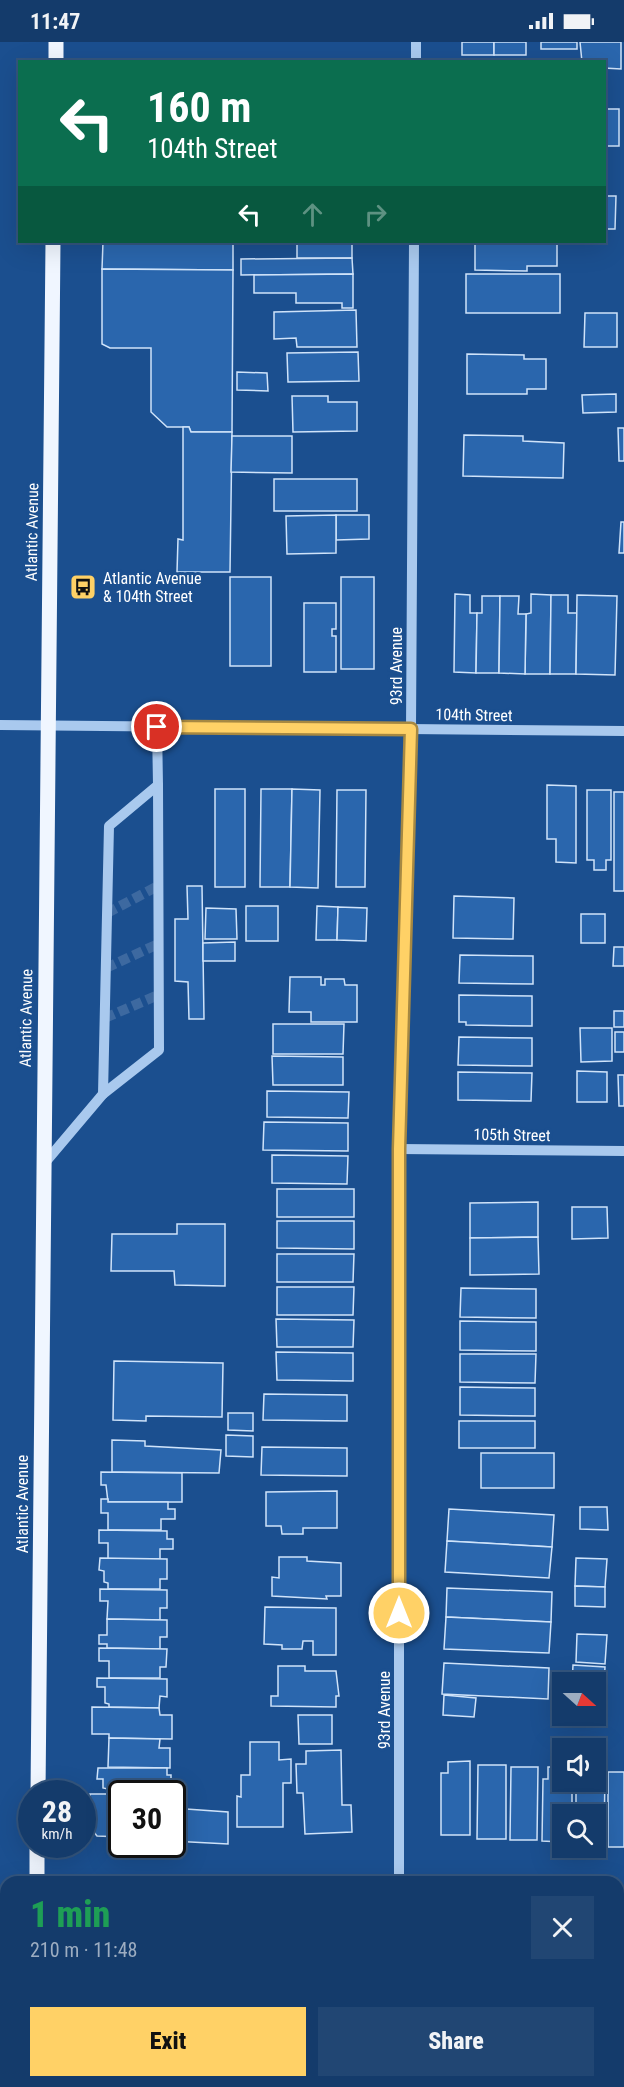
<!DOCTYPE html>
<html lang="en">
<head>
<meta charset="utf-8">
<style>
  body { margin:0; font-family:"Roboto Condensed",sans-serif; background:#214673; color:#f1f3f6; height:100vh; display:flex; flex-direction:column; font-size:22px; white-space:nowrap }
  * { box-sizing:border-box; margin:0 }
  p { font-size:20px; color:#9dadc1 }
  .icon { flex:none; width:33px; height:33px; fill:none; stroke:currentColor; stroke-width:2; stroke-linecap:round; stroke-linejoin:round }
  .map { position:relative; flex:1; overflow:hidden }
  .panel { position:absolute; left:0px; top:1834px; width:624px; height:212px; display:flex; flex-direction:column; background:#143b6b; border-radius:18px 18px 0 0; box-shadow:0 6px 24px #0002,0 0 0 2px #33557e }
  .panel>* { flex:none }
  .top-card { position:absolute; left:18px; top:18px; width:588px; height:183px; border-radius:0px; box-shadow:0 6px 24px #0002,0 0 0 2px #33557e; background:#0b6e4f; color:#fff; overflow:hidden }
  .needle { width:39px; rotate:111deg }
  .buttons { position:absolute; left:552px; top:1630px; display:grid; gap:12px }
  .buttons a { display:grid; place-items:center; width:54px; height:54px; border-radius:0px; background:#143b6b; box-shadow:0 6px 24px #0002,0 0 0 2px #33557e; font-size:30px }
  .speed { position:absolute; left:18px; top:1738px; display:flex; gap:12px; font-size:30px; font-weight:700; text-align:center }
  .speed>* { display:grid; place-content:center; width:78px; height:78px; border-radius:50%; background:#143b6b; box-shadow:0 6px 24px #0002,0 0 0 2px #33557e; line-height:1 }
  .speed small { font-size:15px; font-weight:400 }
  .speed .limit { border:3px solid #111; border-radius:9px; background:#fff; color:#111 }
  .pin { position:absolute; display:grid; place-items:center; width:51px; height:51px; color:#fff; margin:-26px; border:3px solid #fff; border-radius:50%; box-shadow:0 2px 6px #0007 }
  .me { position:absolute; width:66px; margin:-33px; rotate:0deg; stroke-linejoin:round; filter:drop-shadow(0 0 4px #0008) }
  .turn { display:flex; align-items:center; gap:21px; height:126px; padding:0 30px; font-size:27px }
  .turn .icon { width:78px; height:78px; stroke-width:2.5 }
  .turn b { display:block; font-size:42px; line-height:51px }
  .lanes { display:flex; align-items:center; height:57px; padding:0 30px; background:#0003; justify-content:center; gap:30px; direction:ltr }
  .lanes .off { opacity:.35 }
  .round { display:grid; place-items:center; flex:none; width:63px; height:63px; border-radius:0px; background:#214673 }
  .head { display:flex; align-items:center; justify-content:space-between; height:102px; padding:0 30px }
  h1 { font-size:36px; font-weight:800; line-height:45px; color:#1e9e55 }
  .button { display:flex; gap:12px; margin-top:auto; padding:12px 30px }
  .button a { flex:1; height:69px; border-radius:0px; background:#ffd166; color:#111; font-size:24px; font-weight:800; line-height:69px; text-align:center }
  .button a+a { background:#214673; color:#f1f3f6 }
  .status { display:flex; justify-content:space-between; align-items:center; height:42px; padding:0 30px; background:#143b6b; direction:ltr }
  .status svg { height:16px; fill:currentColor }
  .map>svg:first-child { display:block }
  .building { fill:#2a66ad; stroke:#cfe3fa; stroke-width:1.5 }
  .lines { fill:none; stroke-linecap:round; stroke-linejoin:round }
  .minor-tunnel { stroke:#3d69a0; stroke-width:10; stroke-dasharray:10 5; stroke-linecap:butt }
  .minor { stroke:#a9c9ee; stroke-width:10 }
  .major { stroke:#f0f6ff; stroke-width:15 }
  .route-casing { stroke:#a68842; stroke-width:15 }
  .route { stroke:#ffd166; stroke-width:10 }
  .labels { text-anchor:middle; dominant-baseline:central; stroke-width:6; stroke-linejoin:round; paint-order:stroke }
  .street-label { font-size:16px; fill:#fff; stroke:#1b4f8f }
  .poi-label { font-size:16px; fill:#fff; stroke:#1b4f8f; text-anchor:start }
</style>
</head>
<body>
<div class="status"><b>11:47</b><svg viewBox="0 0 49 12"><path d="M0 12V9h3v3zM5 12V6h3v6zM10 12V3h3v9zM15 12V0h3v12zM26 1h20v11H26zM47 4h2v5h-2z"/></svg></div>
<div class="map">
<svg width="624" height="2045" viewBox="0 0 624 2045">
  <rect width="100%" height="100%" fill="#1b4f8f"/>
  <g class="building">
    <rect x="462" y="0" width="32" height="13"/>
    <rect x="494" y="0" width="32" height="13"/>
    <rect x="541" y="0" width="36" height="7"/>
    <polygon points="580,0 621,0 621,27 604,26 604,20 582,20"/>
    <rect x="604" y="67" width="15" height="37"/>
    <polygon points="604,154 616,154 615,187 604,187"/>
    <polygon points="103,200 233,200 233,228 102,227"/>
    <rect x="297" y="200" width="55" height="16"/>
    <polygon points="475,200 557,200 557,224 527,224 527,229 475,228"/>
    <polygon points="352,216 353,232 241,233 241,217"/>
    <polygon points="102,227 233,228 232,390 191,390 189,385 167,385 151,370 151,306 110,306 102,302"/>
    <polygon points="353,232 353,266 342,266 342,261 296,261 296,251 254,251 254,233"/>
    <rect x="466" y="232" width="94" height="39"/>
    <polygon points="356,268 357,305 297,305 296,296 274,297 274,270"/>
    <polygon points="585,271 617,271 617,305 584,305"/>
    <polygon points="358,310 359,339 288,340 287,311"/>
    <polygon points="467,312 524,313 524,317 546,317 546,347 527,347 527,352 467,352"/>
    <polygon points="237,330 267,331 268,349 237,348"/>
    <polygon points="616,352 616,370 583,371 582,353"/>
    <polygon points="292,354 328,354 328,360 357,360 357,389 293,390"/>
    <polygon points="183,385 189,385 191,390 232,390 230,530 177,530 178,497 183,498"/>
    <polygon points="618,386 624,386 624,419 619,419"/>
    <polygon points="464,393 523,394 523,399 564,401 563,436 463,434"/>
    <polygon points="232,394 292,394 292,431 231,430"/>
    <rect x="274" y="437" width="83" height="32"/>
    <polygon points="336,473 369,473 369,497 336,498"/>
    <polygon points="336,473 336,511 287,512 286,474"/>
    <polygon points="621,480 624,480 624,511 619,511"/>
    <rect x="230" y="535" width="41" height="89"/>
    <rect x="341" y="535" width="33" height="92"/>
    <polygon points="455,552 470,553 470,571 477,571 476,631 454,630"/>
    <polygon points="531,552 551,553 550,632 525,632 526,572 531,571"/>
    <polygon points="551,553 568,553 568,571 577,571 576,632 550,632"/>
    <polygon points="577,553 617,554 615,633 576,632"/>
    <polygon points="482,554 500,554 499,631 476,631 477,571 482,571"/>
    <polygon points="500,554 519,554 518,572 526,572 525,632 499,631"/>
    <polygon points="304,561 336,561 336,587 332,587 332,594 336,594 336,630 304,630"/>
    <polygon points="547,743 576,744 576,821 556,820 556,797 547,797"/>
    <rect x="215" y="747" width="30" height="98"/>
    <polygon points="261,747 292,747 290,845 260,845"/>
    <polygon points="292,747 320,748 318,846 290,845"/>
    <polygon points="337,748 366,748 365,845 336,845"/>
    <polygon points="587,748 611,748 611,818 606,818 606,828 594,828 594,818 587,818"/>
    <rect x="614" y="750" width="10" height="99"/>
    <polygon points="187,844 202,844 204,977 189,977 188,940 175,939 175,877 188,877"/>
    <polygon points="454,854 514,856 513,897 453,896"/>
    <rect x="246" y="864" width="32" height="35"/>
    <polygon points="317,864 338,865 337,898 316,898"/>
    <polygon points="338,865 367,866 366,899 337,898"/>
    <polygon points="206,866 236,867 237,897 205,897"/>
    <rect x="581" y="872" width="24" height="29"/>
    <polygon points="235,900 235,919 203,919 203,901"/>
    <polygon points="614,905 624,905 624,924 613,924"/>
    <polygon points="460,913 533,914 533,942 459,941"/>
    <polygon points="290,935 321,935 321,943 325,943 325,937 344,937 345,943 357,943 357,980 311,980 311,970 289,970"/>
    <polygon points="459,953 532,954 532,984 466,983 466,980 459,980"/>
    <rect x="614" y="969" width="10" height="16"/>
    <polygon points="273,982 344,982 343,1012 273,1012"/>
    <polygon points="580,986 612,986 612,1019 581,1020"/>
    <rect x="615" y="990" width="9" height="20"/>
    <polygon points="459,995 532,996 532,1024 458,1023"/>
    <polygon points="272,1014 343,1015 343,1043 273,1043"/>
    <polygon points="577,1029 607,1030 607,1060 577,1060"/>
    <polygon points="458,1030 532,1031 531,1059 458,1058"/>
    <polygon points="618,1033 624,1033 624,1064 619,1064"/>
    <polygon points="267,1049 349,1050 348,1076 267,1075"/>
    <polygon points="264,1080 348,1081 348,1109 263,1108"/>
    <polygon points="272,1113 348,1114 347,1142 272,1141"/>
    <rect x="277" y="1147" width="77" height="28"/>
    <polygon points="538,1160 538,1195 470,1196 470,1161"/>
    <polygon points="572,1165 607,1165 608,1196 572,1197"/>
    <polygon points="277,1179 354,1179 354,1207 277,1206"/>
    <polygon points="177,1182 225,1182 225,1244 175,1243 174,1229 111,1229 112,1192 177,1192"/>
    <polygon points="538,1195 539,1232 470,1233 470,1196"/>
    <polygon points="277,1212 354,1212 353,1240 277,1240"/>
    <polygon points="277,1245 354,1245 353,1273 277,1273"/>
    <polygon points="461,1246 536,1247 536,1276 460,1275"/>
    <polygon points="276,1277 354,1278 353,1305 277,1305"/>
    <polygon points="460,1279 536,1280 536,1309 460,1308"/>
    <polygon points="276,1310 353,1311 353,1339 277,1338"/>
    <polygon points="460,1312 536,1312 535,1341 460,1340"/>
    <polygon points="114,1319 223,1321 222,1375 146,1374 146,1379 113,1378"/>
    <polygon points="460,1345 535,1346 535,1374 460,1373"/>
    <polygon points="264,1352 347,1353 347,1379 263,1378"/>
    <polygon points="228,1371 253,1371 253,1389 228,1388"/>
    <rect x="459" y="1379" width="76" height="27"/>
    <polygon points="226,1393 253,1394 253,1415 226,1414"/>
    <polygon points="112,1398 145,1399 145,1404 221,1408 219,1431 112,1430"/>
    <polygon points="262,1405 347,1406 347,1434 261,1433"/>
    <rect x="481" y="1411" width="73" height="35"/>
    <polygon points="101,1430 182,1431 182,1460 108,1460 106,1443 101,1443"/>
    <polygon points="337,1449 337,1486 303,1486 303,1492 282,1492 281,1484 266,1484 266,1450"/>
    <polygon points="101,1457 108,1457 108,1460 168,1460 168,1467 175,1467 175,1477 161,1477 161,1488 108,1488 108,1471 101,1471"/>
    <polygon points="580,1465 607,1465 608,1488 580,1487"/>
    <polygon points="449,1467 554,1473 552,1505 447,1499"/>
    <polygon points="99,1488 167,1489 167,1497 173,1497 173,1507 160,1507 160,1517 108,1517 108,1501 99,1501"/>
    <polygon points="447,1499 552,1505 549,1536 445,1530"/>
    <polygon points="279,1515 307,1515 307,1519 341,1521 341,1554 326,1554 327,1557 272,1554 272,1535 279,1536"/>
    <polygon points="100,1516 167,1517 167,1537 160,1537 160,1547 108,1547 108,1541 104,1540 104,1529 99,1528"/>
    <polygon points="576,1516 607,1517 605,1545 575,1544"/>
    <polygon points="575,1544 605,1545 605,1565 575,1564"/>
    <polygon points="447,1546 552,1550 551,1580 446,1575"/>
    <polygon points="100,1547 167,1548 167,1566 160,1566 160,1578 107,1577 108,1559 100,1559"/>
    <polygon points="265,1565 336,1566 336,1613 313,1613 313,1599 303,1599 302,1607 282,1607 282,1603 264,1602"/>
    <polygon points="446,1575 551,1580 549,1611 444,1607"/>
    <polygon points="107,1577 167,1578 167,1595 160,1595 160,1607 107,1606 107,1602 99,1602 99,1593 107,1593"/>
    <polygon points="577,1592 607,1593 605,1622 576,1620"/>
    <polygon points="99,1606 167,1607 166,1625 160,1625 160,1636 109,1636 109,1619 99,1619"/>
    <polygon points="444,1621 549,1626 548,1657 442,1652"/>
    <polygon points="573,1623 605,1625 604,1643 572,1641"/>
    <polygon points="278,1624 305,1624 305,1629 336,1629 339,1654 336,1654 336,1665 271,1664 271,1654 278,1654"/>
    <polygon points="97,1636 167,1637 167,1655 160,1654 159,1666 109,1665 109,1662 105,1661 105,1645 97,1645"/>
    <polygon points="444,1653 476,1656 474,1675 443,1673"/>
    <polygon points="92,1665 159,1666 160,1673 172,1673 172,1697 109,1696 109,1692 92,1692"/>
    <polygon points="298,1673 332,1673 332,1702 299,1702"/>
    <polygon points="109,1696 160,1697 159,1706 170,1706 170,1726 108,1725"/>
    <polygon points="250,1700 279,1700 279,1718 291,1717 291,1741 283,1741 283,1785 237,1785 237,1754 241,1755 241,1733 250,1733"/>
    <polygon points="341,1708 342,1763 351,1763 352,1790 305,1792 303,1751 297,1751 296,1722 306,1722 306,1709"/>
    <polygon points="470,1719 470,1793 441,1793 441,1731 448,1731 448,1720"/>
    <polygon points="478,1723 506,1723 506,1797 477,1797"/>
    <polygon points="511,1725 538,1725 537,1798 510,1798"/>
    <polygon points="548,1725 562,1725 562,1740 572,1740 572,1773 562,1773 562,1800 542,1799 543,1737 548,1737"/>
    <polygon points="98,1726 167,1726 167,1733 171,1733 171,1744 159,1744 159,1752 108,1752 108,1747 103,1746 103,1737 97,1737"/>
    <polygon points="596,1729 605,1729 604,1803 596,1803 596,1773 576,1773 576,1741 596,1740"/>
    <rect x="608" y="1730" width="16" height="75"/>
    <polygon points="90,1752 122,1752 122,1795 97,1794 90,1785"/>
    <polygon points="172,1766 228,1770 228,1802 172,1799"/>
    <rect x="110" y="2040" width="34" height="5"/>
  </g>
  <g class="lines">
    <g class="minor-tunnel">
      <polyline points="107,871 158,844"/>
      <polyline points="106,926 158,902"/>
      <polyline points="105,976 158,953"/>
    </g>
    <g class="minor">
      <polyline points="416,20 416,0"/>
      <polyline points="0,683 624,689"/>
      <polyline points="103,1052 159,1008 158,743"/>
      <polyline points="399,1107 624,1109"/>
      <polyline points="43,1123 103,1052 109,784 158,743 157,685"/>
      <polyline points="399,1840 399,1107 411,687 414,200"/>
      <polyline points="618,1875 624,1876"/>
    </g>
    <g class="major">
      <polyline points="56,20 56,0"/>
      <polyline points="38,1752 53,200"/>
      <polyline points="37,1840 37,1803"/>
      <polyline points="35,2045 35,2040"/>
    </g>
  </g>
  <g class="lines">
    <defs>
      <polyline id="route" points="157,685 411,687 399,1107 399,1571"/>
    </defs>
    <use href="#route" class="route-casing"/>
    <use href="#route" class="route"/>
  </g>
  <defs>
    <symbol id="bus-square" viewBox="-11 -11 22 22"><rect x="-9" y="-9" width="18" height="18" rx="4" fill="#ffd166" stroke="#1b4f8f"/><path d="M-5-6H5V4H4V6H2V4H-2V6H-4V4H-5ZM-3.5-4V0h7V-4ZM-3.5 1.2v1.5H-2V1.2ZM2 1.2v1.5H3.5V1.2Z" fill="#111"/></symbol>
  </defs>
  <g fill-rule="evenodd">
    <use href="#bus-square" x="68" y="530" width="30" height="30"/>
  </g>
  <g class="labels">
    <g class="street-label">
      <text transform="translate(32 490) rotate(-89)">Atlantic Avenue</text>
      <text transform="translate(396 624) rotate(-90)">93rd Avenue</text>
      <text transform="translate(474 673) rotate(1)">104th Street</text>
      <text transform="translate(26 976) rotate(-89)">Atlantic Avenue</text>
      <text transform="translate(512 1093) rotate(1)">105th Street</text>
      <text transform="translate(22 1462) rotate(-90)">Atlantic Avenue</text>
      <text transform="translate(384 1668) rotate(-90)">93rd Avenue</text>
    </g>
    <g class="poi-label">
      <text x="103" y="536">Atlantic Avenue<tspan x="103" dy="18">&amp; 104th Street</tspan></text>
    </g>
  </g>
</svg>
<div class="buttons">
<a><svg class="needle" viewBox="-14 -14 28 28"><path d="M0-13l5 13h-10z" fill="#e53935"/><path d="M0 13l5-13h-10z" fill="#9dadc1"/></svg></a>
<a><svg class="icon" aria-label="sound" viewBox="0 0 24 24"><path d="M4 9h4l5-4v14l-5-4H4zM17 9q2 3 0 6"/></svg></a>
<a><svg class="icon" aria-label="search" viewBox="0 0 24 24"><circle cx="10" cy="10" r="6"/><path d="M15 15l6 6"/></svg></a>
</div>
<div class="speed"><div>28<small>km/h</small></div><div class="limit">30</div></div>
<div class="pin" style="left:157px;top:685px;background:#d93025"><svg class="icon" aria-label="arrive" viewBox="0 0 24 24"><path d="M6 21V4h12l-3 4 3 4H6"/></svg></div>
<svg class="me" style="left:399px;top:1571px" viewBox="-20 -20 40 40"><circle r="17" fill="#ffd166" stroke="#fff" stroke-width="3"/><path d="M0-11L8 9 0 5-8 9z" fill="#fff"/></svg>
<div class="top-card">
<div class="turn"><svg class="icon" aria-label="left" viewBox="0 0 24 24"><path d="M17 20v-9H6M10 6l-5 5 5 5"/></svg><div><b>160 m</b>104th Street</div></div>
<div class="lanes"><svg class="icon" aria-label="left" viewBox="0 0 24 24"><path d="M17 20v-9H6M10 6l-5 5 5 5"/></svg><svg class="icon off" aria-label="ahead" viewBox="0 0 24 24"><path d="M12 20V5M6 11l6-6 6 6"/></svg><svg class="icon off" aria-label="right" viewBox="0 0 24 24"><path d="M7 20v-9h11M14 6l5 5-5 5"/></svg></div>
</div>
<section class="panel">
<div class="head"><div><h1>1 min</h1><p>210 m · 11:48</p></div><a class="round"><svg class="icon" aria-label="close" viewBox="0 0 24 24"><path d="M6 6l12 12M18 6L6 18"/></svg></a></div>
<div class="button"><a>Exit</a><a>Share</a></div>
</section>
</div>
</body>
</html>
